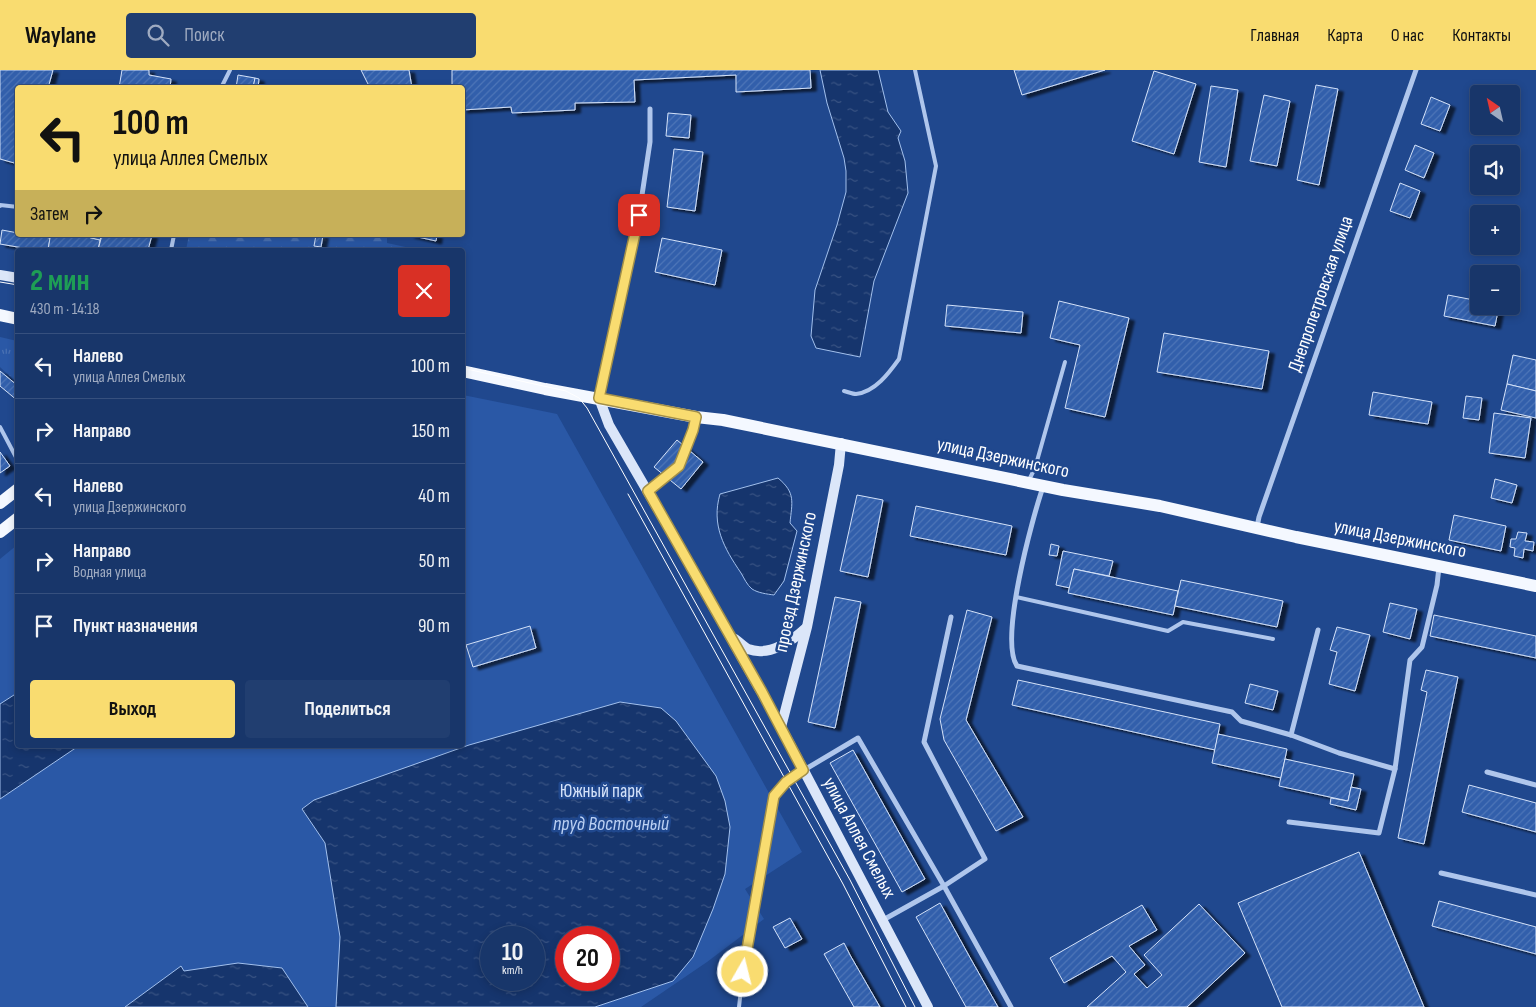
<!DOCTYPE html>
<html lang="ru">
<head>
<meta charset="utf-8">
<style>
  body { margin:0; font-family:"Sofia Sans Condensed",sans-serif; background:#213e70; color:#f1f3f6; height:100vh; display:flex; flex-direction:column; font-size:19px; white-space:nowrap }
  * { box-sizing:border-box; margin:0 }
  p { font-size:16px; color:#9fabc1 }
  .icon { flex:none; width:28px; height:28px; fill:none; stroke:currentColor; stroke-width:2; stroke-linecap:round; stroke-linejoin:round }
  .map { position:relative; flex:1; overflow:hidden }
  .drawer { position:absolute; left:15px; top:178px; width:450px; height:500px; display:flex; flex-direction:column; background:#18366a; border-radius:5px; box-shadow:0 2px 8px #0003,0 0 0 1px #36507e }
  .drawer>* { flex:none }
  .banner { position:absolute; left:15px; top:15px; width:450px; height:152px; border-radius:5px; box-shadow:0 2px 8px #0003,0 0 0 1px #36507e; background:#f9dc70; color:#111; overflow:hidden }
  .needle { width:32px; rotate:326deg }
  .fabs { position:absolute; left:1470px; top:15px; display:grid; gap:10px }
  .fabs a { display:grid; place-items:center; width:50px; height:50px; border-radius:5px; background:#18366a; box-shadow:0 2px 8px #0003,0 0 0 1px #36507e; font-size:25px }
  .speed { position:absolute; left:480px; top:856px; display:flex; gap:10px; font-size:25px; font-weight:700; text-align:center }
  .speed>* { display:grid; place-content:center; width:65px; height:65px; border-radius:50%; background:#18366a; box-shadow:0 2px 8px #0003,0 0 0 1px #36507e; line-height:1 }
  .speed small { font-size:12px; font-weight:400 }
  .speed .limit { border:8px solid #d22; background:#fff; color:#111 }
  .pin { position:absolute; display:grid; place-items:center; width:42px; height:42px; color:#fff; margin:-21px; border-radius:10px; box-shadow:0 2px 8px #0006 }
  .me { position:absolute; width:55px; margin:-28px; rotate:8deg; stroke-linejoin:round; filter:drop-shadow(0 0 4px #0008) }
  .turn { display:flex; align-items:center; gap:18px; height:105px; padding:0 15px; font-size:22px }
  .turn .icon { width:65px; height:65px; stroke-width:2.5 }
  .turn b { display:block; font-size:35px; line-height:42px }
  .then { display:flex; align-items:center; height:48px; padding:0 15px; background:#0003; gap:10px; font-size:19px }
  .round { display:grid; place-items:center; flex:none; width:52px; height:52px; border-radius:5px; background:#213e70 }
  .headline { display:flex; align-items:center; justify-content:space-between; height:85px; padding:0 15px }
  h1 { font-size:30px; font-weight:700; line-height:38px; color:#1e9e55 }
  .primary-button { display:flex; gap:10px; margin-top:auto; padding:10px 15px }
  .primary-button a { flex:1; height:58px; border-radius:5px; background:#f9dc70; color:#111; font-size:20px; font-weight:700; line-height:58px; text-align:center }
  .primary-button a+a { background:#213e70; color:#f1f3f6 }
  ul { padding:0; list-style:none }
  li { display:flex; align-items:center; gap:15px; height:65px; padding:0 15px; border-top:1px solid #36507e }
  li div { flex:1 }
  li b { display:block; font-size:19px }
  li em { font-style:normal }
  header { display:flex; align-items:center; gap:30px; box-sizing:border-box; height:70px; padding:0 25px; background:#f9dc70; color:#111 }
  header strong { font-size:24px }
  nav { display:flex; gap:28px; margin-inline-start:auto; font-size:18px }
  .search { width:350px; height:45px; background:#213e70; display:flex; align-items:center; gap:12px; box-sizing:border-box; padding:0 18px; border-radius:5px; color:#9fabc1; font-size:19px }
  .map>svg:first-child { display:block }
  .grass { fill:url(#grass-tufts) }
  .forest { fill:url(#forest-firs) }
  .green { fill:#2a58a6; fill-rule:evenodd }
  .water { fill:url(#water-ripples); stroke:#a2c0ed; fill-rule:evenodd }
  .building { fill:url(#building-hatch); stroke:#d4e2f9; filter:url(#shadow) }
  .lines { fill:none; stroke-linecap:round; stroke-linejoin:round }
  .service { stroke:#afc6ec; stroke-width:4 }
  .minor { stroke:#afc6ec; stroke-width:5 }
  .secondary { stroke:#dbe6f9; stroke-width:10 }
  .primary { stroke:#f4f8ff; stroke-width:12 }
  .tram { stroke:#fff; stroke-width:1 }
  .route-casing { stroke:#a28f49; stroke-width:12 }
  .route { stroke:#f9dc70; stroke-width:9 }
  .labels { text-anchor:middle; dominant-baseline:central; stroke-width:5; stroke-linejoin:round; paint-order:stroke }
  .street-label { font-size:19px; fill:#fff; stroke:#20488e }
  .park-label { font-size:19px; fill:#d4e2f9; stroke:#20488e }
  .water-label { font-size:20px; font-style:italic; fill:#bbd0f3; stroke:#20488e }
</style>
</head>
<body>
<header>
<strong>Waylane</strong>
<div class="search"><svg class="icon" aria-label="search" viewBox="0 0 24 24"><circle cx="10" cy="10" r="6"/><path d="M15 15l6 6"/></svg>Поиск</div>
<nav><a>Главная</a><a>Карта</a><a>О нас</a><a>Контакты</a></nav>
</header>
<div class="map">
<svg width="1536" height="937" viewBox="0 0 1536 937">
  <defs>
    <pattern id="grass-tufts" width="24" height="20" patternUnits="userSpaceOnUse" patternTransform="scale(1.25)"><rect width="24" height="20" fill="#2a58a6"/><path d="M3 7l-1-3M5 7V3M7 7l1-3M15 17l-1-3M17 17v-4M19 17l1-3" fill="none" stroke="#4a71b3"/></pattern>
    <pattern id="forest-firs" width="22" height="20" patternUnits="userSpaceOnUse" patternTransform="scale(1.25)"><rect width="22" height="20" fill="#2a58a6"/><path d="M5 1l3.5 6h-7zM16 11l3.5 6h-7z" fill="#4a71b3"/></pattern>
    <pattern id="water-ripples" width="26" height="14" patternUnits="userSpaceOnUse" patternTransform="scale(1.25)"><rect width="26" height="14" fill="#16356d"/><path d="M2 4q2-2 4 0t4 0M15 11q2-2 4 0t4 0" fill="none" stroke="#395383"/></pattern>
    <pattern id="building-hatch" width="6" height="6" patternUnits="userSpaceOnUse" patternTransform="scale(1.25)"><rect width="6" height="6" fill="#305eab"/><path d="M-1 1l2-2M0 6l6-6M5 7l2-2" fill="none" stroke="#4f76b8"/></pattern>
    <filter id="shadow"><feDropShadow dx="5.5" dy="3" stdDeviation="1" flood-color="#0009"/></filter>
  </defs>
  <rect width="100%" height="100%" fill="#20488e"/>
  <polygon class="grass" points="0,267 17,271 17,313 0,297"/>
  <polygon class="forest" points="189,165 387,165 387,173 419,180 186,180"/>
  <path class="green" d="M 463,325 L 557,344 L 802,782 L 745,819 L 764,849 L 707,892 L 641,937 L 0,937 L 0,489 L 17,475 L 18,675 L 462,675 ZM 491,868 L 534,868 L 534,910 L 491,910 ZM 566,868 L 609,868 L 609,910 L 566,910 Z"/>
  <g class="water">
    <polygon points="820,0 878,0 888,42 901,61 898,68 905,91 908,123 874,211 860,287 816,278 811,266 815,220 837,155 846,122 846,101 844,88 827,33"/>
    <path d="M 778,408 C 796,423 792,432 790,453 L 797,461 L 784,511 L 774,525 C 767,524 758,523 752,519 C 747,515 744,508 741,503 C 724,478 711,455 720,424 Z"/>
    <polygon points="17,623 18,675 80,675 0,729 0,634"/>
    <path d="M 620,632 L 661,638 L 676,651 L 716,706 L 725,731 L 730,757 L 725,804 L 713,839 L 693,887 L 673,911 L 595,937 L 336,937 L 340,867 L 325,773 L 302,739 L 314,730 L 469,675 ZM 491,868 L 534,868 L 534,910 L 491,910 ZM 566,868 L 609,868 L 609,910 L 566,910 Z"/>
    <polygon points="238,893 282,898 308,937 125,937 181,896 184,901"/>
  </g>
  <g class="building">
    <polygon points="0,0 53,0 48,18 18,18 18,94 0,89"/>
    <polygon points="122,0 149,0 149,5 171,9 170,18 119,18"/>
    <polygon points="361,0 409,0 412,18 370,18"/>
    <polygon points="452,0 810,0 811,18 736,22 736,5 634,10 635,32 575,33 575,40 512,43 511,37 462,40 462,18 452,18"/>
    <polygon points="1014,0 1105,0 1022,25"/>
    <polygon points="1154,1 1196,14 1174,84 1132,71"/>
    <polygon points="238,5 255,8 253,18 236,18"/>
    <polygon points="255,8 259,9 258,18 253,18"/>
    <polygon points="1316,15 1338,19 1319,115 1297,110"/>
    <polygon points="1211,16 1238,20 1226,97 1199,92"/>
    <polygon points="1264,25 1290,31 1277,96 1250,91"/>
    <polygon points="1431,27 1450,35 1440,61 1421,54"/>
    <polygon points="668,43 691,45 689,68 666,66"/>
    <polygon points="1415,75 1434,83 1424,108 1405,100"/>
    <polygon points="674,79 703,82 695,141 667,137"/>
    <polygon points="1400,113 1420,121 1410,148 1390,141"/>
    <polygon points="2,160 18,163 18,165 32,165 50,168 48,180 35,180 0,174"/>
    <polygon points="39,165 79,165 100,170 98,180 48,180 50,168"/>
    <polygon points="79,165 102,165 100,170"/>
    <polygon points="102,165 152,165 148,180 98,180"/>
    <polygon points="316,165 323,165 321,177 314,176"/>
    <polygon points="409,165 437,165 436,171"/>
    <polygon points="662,168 722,180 715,215 655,202"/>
    <polygon points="1448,225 1479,231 1479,236 1499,236 1495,256 1444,246"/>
    <polygon points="1059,231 1129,248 1105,347 1065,338 1080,275 1050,268"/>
    <polygon points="947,235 1023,242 1021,263 945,256"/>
    <polygon points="1164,263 1269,281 1262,319 1157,302"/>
    <polygon points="1513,285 1536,290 1536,321 1507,314"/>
    <polygon points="0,301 18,316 18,331 0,316"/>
    <polygon points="1507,314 1536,321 1536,348 1501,340"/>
    <polygon points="1373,322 1432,332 1428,354 1369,345"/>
    <polygon points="1466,326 1482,328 1479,350 1463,348"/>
    <polygon points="1494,343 1531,348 1525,388 1489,383"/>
    <polygon points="677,370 703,392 681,419 654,397"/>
    <polygon points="0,382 10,396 0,403"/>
    <polygon points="1495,409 1517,415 1512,433 1491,428"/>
    <polygon points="857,425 883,430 868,507 840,501"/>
    <polygon points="916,436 1012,456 1006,485 910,466"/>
    <polygon points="1454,445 1506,456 1501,481 1449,470"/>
    <polygon points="1518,462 1527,463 1525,471 1534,472 1533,481 1524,479 1523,488 1514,486 1515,478 1510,477 1511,469 1516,469"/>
    <polygon points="1051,474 1059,476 1057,486 1049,485"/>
    <polygon points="1063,481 1113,491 1109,506 1074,499 1070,518 1056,515"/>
    <polygon points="1074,499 1178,521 1173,545 1068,523"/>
    <polygon points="1181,510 1283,531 1277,557 1175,536"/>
    <polygon points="835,527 861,532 835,658 808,652"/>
    <polygon points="1390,533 1417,539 1410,569 1383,562"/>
    <polygon points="967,540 992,547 966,650 1023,747 996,761 944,670 940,649"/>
    <polygon points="1434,545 1536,566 1536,588 1430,566"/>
    <polygon points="530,556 536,578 473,597 466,575"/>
    <polygon points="1337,557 1370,565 1355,621 1329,614 1337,582 1330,580"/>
    <polygon points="1426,600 1458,607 1424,774 1398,768 1427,622 1421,620"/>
    <polygon points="1018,610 1220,654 1215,680 1012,635"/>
    <polygon points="1250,614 1278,621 1273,640 1245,633"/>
    <polygon points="1218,664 1287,679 1281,708 1212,693"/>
    <polygon points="853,680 925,809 902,822 830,693"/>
    <polygon points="1285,689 1354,704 1348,731 1279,716"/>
    <polygon points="1469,715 1536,733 1536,762 1462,742"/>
    <polygon points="1351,717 1361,719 1356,740 1330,734 1331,728 1348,731"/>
    <polygon points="1359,782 1424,937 1282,937 1238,833"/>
    <polygon points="1439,831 1536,857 1536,884 1432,856"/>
    <polygon points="940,833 968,884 998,937 966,937 916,847"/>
    <polygon points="1199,834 1245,883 1187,937 1087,937 1126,902 1112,886 1064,913 1050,888 1142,835 1157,860 1129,876 1145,895 1134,904 1147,918 1162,905 1144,885"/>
    <polygon points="790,848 802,869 785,878 773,857"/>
    <polygon points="844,873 850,885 880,937 854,937 824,884"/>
  </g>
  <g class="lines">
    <g class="service">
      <polyline points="221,18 230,0"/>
      <polyline points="0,136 0,135 18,137"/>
      <polyline points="171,180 174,165"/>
      <path d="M 844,321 C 848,322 853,324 856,324 C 875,322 889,303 899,289 L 936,96 L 915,0"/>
      <polyline points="0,357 18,391"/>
      <polyline points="1029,410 1035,398 1065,292"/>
      <polyline points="648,421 679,396 693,361 695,349"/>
      <polyline points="1016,527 1168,561 1183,552 1273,569"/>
      <polyline points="739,937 745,884 774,726 785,712 803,700"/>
    </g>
    <g class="minor">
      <polyline points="599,328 639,145 650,72 650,39"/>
      <path d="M 1043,417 C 1032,449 999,570 1017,596 L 1232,642 L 1241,651 L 1291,665 L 1339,683 L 1395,699 L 1410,590 L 1422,577 L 1437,515 L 1439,497"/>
      <polyline points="1257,457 1259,447 1416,0"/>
      <polyline points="1291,665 1318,560"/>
      <polyline points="804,700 858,668 944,816 1011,937"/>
      <polyline points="1487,702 1536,715"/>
      <polyline points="1289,752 1379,763 1395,699"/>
      <polyline points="1441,803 1536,825"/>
      <polyline points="883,850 944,816 985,789 924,672 951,547"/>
    </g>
    <g class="secondary">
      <polyline points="0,205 18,208"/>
      <polyline points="599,328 609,355 667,455 781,657 928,937"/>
      <path d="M 733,570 L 735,569 C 739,572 744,577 748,579 C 769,587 792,571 806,558"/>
      <polyline points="781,657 807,557 839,395 841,373"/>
    </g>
    <g class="primary">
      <polyline points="0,245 18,249"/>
      <polyline points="462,301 545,319 696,347 723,350 1063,420 1160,436 1296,467 1536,516"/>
      <polyline points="0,433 18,419"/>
      <polyline points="0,462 18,448"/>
    </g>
    <g class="tram">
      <polyline points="0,212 18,215"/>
      <polyline points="462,298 566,321 579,328 587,338 850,810 915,937"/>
      <polyline points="628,424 843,814 906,937"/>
    </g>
  </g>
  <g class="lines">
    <defs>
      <polyline id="route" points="639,145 599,328 696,347 693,360 679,396 648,421 762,622 803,700 786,712 774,726 743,902"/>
    </defs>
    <use href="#route" class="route-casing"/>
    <use href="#route" class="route"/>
  </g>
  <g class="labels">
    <g class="street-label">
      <text transform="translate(1321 224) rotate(-71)">Днепропетровская улица</text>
      <text transform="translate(1003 388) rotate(12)">улица Дзержинского</text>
      <text transform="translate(1400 469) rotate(11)">улица Дзержинского</text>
      <text transform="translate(796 512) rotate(-78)">проезд Дзержинского</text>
      <text transform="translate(859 768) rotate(62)">улица Аллея Смелых</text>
    </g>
    <g class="park-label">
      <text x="601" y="721">Южный парк</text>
    </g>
    <g class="water-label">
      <text x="611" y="754">пруд Восточный</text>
    </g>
  </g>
</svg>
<div class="fabs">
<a><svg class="needle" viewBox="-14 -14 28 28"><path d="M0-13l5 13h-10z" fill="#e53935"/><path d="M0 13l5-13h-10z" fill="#9fabc1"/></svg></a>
<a><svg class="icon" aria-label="sound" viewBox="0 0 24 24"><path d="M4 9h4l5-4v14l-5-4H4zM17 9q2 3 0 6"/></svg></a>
<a>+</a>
<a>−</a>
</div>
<div class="speed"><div>10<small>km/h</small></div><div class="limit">20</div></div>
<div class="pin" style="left:639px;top:145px;background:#d93025"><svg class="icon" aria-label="arrive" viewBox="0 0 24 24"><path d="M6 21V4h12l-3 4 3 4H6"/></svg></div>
<svg class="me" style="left:743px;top:902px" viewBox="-20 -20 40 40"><circle r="17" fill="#f9dc70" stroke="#fff" stroke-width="3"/><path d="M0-11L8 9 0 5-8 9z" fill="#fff"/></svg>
<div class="banner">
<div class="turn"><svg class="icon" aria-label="left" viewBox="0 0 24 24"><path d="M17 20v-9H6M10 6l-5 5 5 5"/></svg><div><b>100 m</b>улица Аллея Смелых</div></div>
<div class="then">Затем<svg class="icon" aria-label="right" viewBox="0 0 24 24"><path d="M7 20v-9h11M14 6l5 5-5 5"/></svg></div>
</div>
<section class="drawer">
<div class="headline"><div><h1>2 мин</h1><p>430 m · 14:18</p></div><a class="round" style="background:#d93025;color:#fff"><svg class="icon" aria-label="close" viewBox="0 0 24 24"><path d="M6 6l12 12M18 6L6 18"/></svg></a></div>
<ul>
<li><svg class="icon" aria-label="left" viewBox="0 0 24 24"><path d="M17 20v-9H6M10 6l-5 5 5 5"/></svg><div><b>Налево</b><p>улица Аллея Смелых</p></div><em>100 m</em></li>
<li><svg class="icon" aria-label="right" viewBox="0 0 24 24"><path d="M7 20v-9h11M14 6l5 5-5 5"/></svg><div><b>Направо</b></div><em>150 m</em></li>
<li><svg class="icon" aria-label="left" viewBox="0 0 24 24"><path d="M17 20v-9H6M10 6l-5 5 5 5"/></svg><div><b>Налево</b><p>улица Дзержинского</p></div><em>40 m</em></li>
<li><svg class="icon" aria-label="right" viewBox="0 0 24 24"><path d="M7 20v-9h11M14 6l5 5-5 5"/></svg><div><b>Направо</b><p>Водная улица</p></div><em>50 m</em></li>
<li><svg class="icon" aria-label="arrive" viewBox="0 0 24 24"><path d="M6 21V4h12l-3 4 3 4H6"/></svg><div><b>Пункт назначения</b></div><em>90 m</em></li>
</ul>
<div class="primary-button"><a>Выход</a><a>Поделиться</a></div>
</section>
</div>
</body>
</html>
